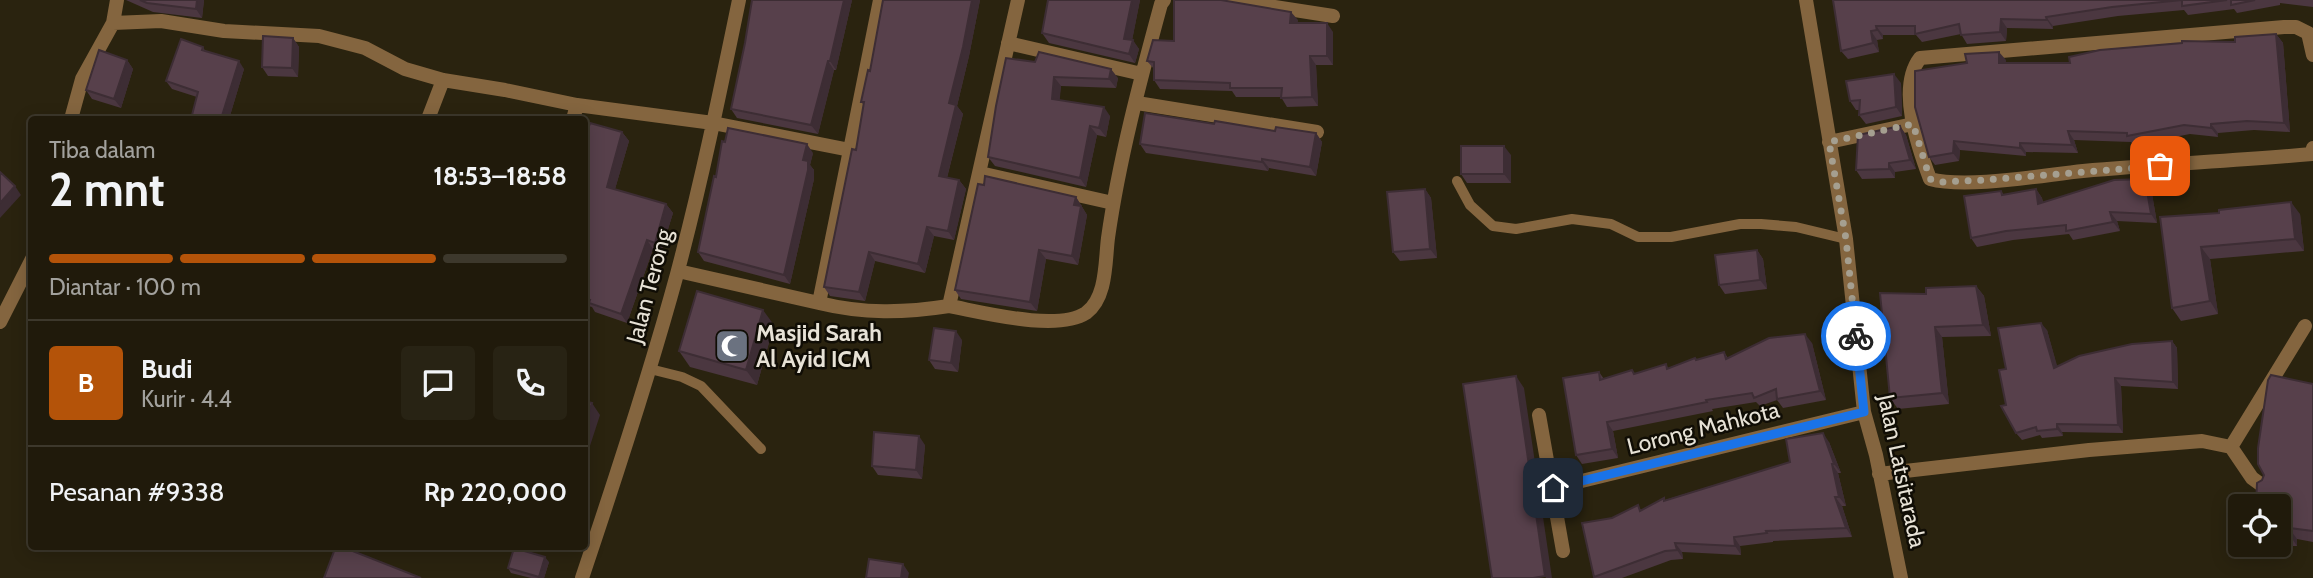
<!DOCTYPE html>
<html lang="id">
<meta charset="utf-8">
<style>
:root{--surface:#201a0b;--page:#282314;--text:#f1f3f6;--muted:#a2a19d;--line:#3d382c;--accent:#b45309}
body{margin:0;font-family:Cabin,sans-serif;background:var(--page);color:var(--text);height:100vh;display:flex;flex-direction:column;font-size:26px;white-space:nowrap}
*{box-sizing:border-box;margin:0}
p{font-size:23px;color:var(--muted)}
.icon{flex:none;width:38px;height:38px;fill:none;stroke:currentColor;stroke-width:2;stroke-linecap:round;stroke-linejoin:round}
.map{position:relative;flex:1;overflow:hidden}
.panel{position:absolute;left:28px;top:116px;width:560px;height:434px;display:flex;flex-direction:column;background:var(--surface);border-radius:7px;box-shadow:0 4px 18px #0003,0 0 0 2px var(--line)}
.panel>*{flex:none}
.tools{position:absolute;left:2228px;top:494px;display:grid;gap:14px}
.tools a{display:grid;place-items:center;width:63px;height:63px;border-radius:7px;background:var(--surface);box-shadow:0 4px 18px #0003,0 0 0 2px var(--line);font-size:35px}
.pin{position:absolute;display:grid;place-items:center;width:60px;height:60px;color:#fff;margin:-30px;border-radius:14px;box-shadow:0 4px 10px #0006}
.courier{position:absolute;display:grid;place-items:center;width:70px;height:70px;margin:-35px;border:5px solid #1a73e8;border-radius:50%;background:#fff;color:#222;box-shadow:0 2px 9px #0007}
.headline em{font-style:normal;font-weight:800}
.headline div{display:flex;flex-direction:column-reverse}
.headline{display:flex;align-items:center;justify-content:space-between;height:119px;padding:0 21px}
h1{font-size:46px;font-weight:800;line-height:52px}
.bar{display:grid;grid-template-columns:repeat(4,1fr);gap:10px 7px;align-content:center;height:84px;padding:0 21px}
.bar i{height:9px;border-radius:5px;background:var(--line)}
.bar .active{background:var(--accent)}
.bar p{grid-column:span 4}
.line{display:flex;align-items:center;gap:18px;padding:0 21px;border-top:2px solid var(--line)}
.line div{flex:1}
.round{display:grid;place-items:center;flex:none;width:74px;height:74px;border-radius:7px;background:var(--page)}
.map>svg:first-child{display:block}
</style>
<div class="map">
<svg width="2313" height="578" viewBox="0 0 2313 578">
<rect width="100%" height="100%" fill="#2a230f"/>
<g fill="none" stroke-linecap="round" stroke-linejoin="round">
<path stroke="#84653f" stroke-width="10" d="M1457,181l13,24 23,21 23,3 56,-10 39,5 27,13h33l69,-13h21l35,3 50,12
M650,369l32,8 19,9 60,63"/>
<path stroke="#84653f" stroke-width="14" d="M1230,0l103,16
M1806,0l40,239 18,173 12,43 25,123
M113,23l48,-2 63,10 95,5 46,12 40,21 38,11 62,10 72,15 136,18 137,27 -31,153 -141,-32
M1008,43l134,31
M2313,55l-5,-22 -12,-6h-12l-364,31c-23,30 -2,89 10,121 37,10 113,-4 153,-8 76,-7 153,-10 229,-17l1,-6
M1137,103l180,29
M71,119l11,-40 31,-56 4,-23
M428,119l15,-39
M573,119l4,-14
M1829,142l84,-18
M850,150l30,-150
M980,173l133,30
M819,303c45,11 85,10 130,3l69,-306
M949,306c33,6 108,26 137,7 21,-15 19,-51 22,-75 11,-78 32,-157 53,-234l3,-4
M0,322l32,-63
M1539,415l24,136
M2231,447l74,-121
M1879,474l210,-24 113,-9 29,6 21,31 11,8
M1553,488l311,-76
M582,578c34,-101 67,-201 95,-304 24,-90 43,-182 62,-274"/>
</g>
<path fill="#4b3740" d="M126,0h78l-2,18 -49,-6z
M852,0l-16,70h-2l-16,64 -81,-16 -6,-9 14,-66z
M883,0h97l-11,56 -12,50 6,8 -16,64 12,2 7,9 -12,51 -20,-4 -9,37 -50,-12 -10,40 -35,-5 -6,-9 32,-137 8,-45 -3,-3 9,-31z
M1048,0h92l-8,40 7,9 -4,14 -86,-20 -7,-10z
M1833,0h480v7l-33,-4v2l-43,8 -3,-4 -46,6 -4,-5 -66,6 -65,10v3l-46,-1 -1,13 -39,3 -6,-10 -39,8 -6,-7h-33v4l-6,1 2,12 -31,7 -7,-8z
M1298,20l-1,3 36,9v33h-17l2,41 -31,1 -6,-10h-45l-4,-6 -72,-2 -6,-9v-11l-7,-8 27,-20z
M2276,34l7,9 7,89 -36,-2 -36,3v4l-28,-3 -57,11 -2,-3 -57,-2 4,13 -52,-1v4l-66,-6 -1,11 -24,4 -6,-8 77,-97 -1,3h65l165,-21z
M293,38l6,9 -1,30 -30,-1 -6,-9z
M203,47l2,4 39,18 -15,50h-35l-2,-4 5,-18 -25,-8 -6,-8z
M1006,58l112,20 -2,10 -55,-2 -2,14 51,16 -4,21 -9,-2 -11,52 -91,-21 -7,-9z
M127,60l6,9 -12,39 -29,-9 -6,-9z
M1901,83l1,33 -36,8 -7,-9 1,-5h-4l-6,-9z
M1214,124l61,7 41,2 6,9 -6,34 -47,-8 -1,3 -122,-18 -6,-9z
M1900,126l6,9 10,34 -21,3v6l-33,1 -6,-9z
M622,132l7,9 -14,48 51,15 7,9 -12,39 -8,-3 -26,74 -32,-11 -3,-5 -8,-2v-162z
M813,153l-3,12 4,5v9l-24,105 -86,-23 -6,-9z
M1511,155v28h-44l-6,-9z
M2145,179l6,9 6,35 -40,-2 3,10 -47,9 -4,-6 -56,6 -36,7 -6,-9 30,-47 3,4 32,-6 6,9 1,4z
M1425,189l6,9 6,60 -37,3 -7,-9z
M1076,197l11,18 -9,50 -32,-6 -9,52 -76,-12 -6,-9z
M2300,214l4,37 -94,8 8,55 -37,7 -9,-13 -12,-91z
M1757,250l6,9 4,30 -42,5 -6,-9z
M1976,286l8,10 7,40 -49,1 7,67 -51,5 -8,-11 36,-104z
M774,325l-17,60 -67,-18 -11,-16z
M2047,330l10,37 115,-26 5,7 1,41 -57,-3 2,47 -61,-1 1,4 -21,2 -2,-3 -18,5 -6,-7 -10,-64z
M962,340l-4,32 -23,-3 -6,-9z
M1812,343l14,57 -43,8 -6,-8 -17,6 -4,-4 -44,7 1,2 -100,20 5,27 -36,6 -6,-9 23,-83 5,7 31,-5 31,-10 2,4 27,-10 2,2 27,-8 4,6z
M2313,384v158l-16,-3v7h-33l-2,-2h16v-38l-16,-26z
M1829,442l12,31h-3l8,33h-4l10,31 -79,4v1l-33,4 1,9 -59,-3 1,7 -12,1 -49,18h-28v-1l18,-59 30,-8 22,-12 1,2 125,-38z
M925,445l-3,34 -44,-4 -6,-9z
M549,562l-5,16h-13l-20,-5 -3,-5z"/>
<path fill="#3d2d34" d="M197,0h7l-2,18 -6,-9z
M844,0h8l-16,70 -6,-9z
M972,0h8l-11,56 -12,50 6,8 -18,71 -6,-9 10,-73z
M1132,0h8l-9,46 2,-6 6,9 -4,14 -6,-9 -5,-15z
M1291,12l7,8 -2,12 -6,-9z
M2046,17l7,9v3l-6,-9z
M2001,19l6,9 -1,13 -6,-9z
M1327,23l6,9v33l-6,-9z
M1876,26l7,9v4l-6,-9z
M1871,31l6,9 2,12 -6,-9z
M2276,34l7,9 7,89 -6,-9z
M293,38l6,9 -1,30 -6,-9z
M1999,52l7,8 -1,12 -6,-9z
M1310,56l6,9 2,41 -6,-9z
M127,60l6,9 -12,39 -7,-9z
M239,61l5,8 -15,50h-8z
M828,61l6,9 -16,64 -7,-9z
M1111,69l7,9 -2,10 -7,-9z
M1894,74l7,9 1,33 -6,-9z
M1054,77l7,9 -2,22 -7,-9z
M1104,107l6,9 -4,21 -7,-9z
M2211,124l7,9v4l-7,-9z
M1090,126l7,9 -11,52 -6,-9z
M1900,126l6,9 10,34 -6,-9z
M2068,131l6,9 4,13 -6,-8z
M622,132l7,9 -16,55 -6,-9z
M1316,133l6,9 -6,34 -6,-9z
M1954,141l6,9 -1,11 -6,-8z
M2020,143l6,9v4l-6,-8z
M807,144l6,9 -3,12 4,5v9l-24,105 -6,-9 19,-115z
M1504,146l7,9v28l-7,-9z
M1262,159l7,9 -1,3 -6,-9z
M1889,163l6,9v6l-6,-9z
M2145,179l6,9 6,35 -6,-9z
M959,180l7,9 -12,51 -6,-9z
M15,186l6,9 -21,23v-15z
M1425,189l6,9 6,60 -7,-9z
M2036,189l6,9 2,15 -6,-9z
M1076,197l11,18 -9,50 -6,-9 2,-51z
M2291,202l9,12 4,37 -9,-12z
M666,204l7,9 -12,39 -6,-9z
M2110,212l7,9 3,10 -7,-9z
M927,227l7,9 -9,37 -7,-9z
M647,240l6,9 -26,74 -6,-9z
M2201,247l9,12 8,55 -8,-13z
M1039,250l7,9 -9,52 -7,-9z
M1757,250l6,9 4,30 -7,-9z
M869,252l6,9 -10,40 -6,-9z
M1976,286l8,10 7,40 -8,-11z
M763,310l11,15 -17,60 -11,-15z
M2041,323l6,7 13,46 -6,-8z
M1935,327l7,10 7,67 -7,-11z
M956,331l6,9 -4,32 -7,-9z
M1805,334l7,9 14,57 -6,-9z
M2172,341l5,7 1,41 -5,-7z
M584,362l6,8 -6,12z
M1516,376l8,12 28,190h-6l-1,-2z
M2115,378l6,8 2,47 -5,-8z
M592,403l8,12 -13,40 -3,-4v-26z
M1607,422l6,9 5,27 -6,-9z
M2057,424l5,8 1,4 -6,-7z
M1823,433l6,9 12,31 -7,-9z
M919,436l6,9 -3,34 -6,-9z
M1832,464l6,9 8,33 -7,-9z
M1835,497l7,9 10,31 -6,-9z
M2289,528l8,11v7l-8,-12z
M1734,537l6,9 1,9 -6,-9z
M1675,543l7,9 1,7 -6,-9z
M545,557l4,5 -5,16h-4l-1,-1z
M903,564l6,9 -1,5h-7z"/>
<path fill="#57404b" stroke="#3d2d34" stroke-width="2" d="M140,0h57l-1,9 -49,-6z
M752,0h92l-14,61h-2l-17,64 -80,-16 14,-66z
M883,0h89l-9,47 -14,56 7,2 -17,71 20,4 -11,51 -21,-4 -9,37 -49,-12 -10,40 -35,-5 28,-138 4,1 8,-48h-3l7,-32 2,1z
M1048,0h84l-8,39 9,1 -4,14 -87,-21z
M1174,0h47l70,12 -1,11h37v33h-17l2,41 -31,1 1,-10h-52v-5l-76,-3v-18l-7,-1 6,-21 21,1z
M1833,0h394l-45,6v-6l-70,7 -66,10 1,3 -46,-1 -1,13 -39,3 -2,-11 -44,10v-8h-39l1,4 -6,1 2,12 -32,8z
M2231,0h24l-24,5z
M2276,34l8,89 -37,-2 -36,3v4l-27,-3 -57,11v-3l-59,-2 4,14 -52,-2v5l-66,-7 -1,12 -24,4 -14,-50v-36l52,-8 -2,-9 34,-2v11h71l-1,-6 31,-7 82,-7v-2l53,1v-5z
M263,36l30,2 -1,30 -30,-1z
M181,39l22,8 -1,3 37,11 -18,58h-17l-12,-4 6,-23 -32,-11z
M99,50l28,10 -13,39 -28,-9z
M1039,52l72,17 -2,10 -55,-2 -2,22 52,8 -5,21 -9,-2 -10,52 -92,-21 8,-51 10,-48 29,4z
M1894,74l2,33 -37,8 1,-15 -10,1 -4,-20z
M1145,113l69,11 1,-3 60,10 1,-4 40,6 -6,34 -48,-8v3l-122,-18z
M590,123l32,9 -15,55 59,17 -11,39 -8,-3 -26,74 -32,-11 1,-3 -6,-2v-155z
M1900,126l10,34 -21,3v6l-33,1 2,-35z
M728,128l79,16 -4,16 5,1v9l-24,105 -86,-23 16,-76 2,1 6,-36 3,1z
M1461,146h43v28h-43z
M0,172l15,14 -15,17z
M985,176l91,21 -2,8 7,1 -9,50 -33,-6 -9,52 -75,-12 23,-106 6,1z
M2145,179l6,35 -41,-2 3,10 -47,9v-6l-60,6 -35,7 -7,-42 37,-5 1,4 34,-6 2,15 76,-24z
M1425,189l5,60 -37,3 -6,-60z
M2291,202l4,37 -94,8 9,54 -38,7 -12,-91 59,-4v-3z
M1757,250l3,30 -41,5 -4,-30z
M1976,286l7,39 -48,2 7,66 -52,5 -10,-105 46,1v-6z
M697,291l66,19 -17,60 -67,-19z
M2041,323l13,45 25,-12 53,-12 40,-3 1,41 -58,-4 3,47 -61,-1v5l-20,2 -1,-4 -20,6 -15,-27 5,-1 -7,-35 7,-1 -8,-41z
M934,328l22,3 -5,32 -22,-3z
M1805,334l15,57 -43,8 -1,-10 -22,9 -2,-5 -46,7 1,2 -100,20 5,27 -36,6 -13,-77 36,-6 1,8 32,-10 2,4 32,-10 1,5 28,-11 1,2 28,-8 2,7 43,-21z
M2271,375l42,9v147l-24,-3v6h-11v-28h-22l1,-23 5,-3 2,-5 -6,-11v-16l10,-68z
M1516,376l29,200 -12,2h-41l-29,-194z
M584,401l8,2 -8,22z
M874,432l45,4 -3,34 -44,-4z
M1823,433l11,31h-2l7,33h-4l11,31 -80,3 1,2 -33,4 1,9 -60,-3 2,7 -12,1 -71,26 -12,-54 30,-5 26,-13 2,6 24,-13v3l126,-39 -4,-23z
M336,546h4l81,32h-97z
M514,548l31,9 -6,20 -31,-9z
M869,559l34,5 -2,14h-35z"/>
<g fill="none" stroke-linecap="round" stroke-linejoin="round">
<path stroke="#a59f90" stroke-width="7" stroke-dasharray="0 12.6" d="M1856,336l-10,-97 -17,-97 84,-18 17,55 11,3 44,-2 175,-14"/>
<path stroke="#1a73e8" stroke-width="9" d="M1553,488l311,-76 -8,-76"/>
</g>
<defs>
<g id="mosque-square" transform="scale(1.75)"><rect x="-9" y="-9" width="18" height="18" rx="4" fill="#6b7280" stroke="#100d05"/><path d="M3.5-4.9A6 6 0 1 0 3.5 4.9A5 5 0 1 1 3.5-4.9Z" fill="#fff"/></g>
</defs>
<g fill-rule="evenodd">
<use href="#mosque-square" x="732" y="346"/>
</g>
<g text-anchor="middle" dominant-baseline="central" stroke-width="5" stroke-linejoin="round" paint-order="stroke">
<g font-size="23" fill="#e7e2d6" stroke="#100d05">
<text transform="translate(649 286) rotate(-75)">Jalan Terong</text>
<text transform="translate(1703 428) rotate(-14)">Lorong Mahkota</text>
<text transform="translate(1902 471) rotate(78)">Jalan Latsitarada</text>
</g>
<g font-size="23" font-weight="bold" fill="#e7e2d6" stroke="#100d05" text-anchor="start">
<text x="756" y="333">Masjid Sarah<tspan x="756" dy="26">Al Ayid ICM</tspan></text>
</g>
</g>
</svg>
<div class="tools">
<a><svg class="icon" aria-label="locate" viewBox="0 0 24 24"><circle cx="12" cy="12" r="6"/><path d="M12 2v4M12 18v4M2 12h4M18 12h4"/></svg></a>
</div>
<div class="pin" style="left:2160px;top:166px;background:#ea580c"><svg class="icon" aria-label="bag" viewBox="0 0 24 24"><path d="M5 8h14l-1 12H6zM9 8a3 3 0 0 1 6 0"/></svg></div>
<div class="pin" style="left:1553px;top:488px;background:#1f2937"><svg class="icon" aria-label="home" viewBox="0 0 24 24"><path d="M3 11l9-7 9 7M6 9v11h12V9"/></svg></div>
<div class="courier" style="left:1856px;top:336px"><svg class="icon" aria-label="bike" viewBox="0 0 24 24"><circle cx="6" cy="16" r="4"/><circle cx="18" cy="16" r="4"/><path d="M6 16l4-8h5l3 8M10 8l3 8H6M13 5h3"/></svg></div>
<section class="panel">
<div class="headline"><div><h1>2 mnt</h1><p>Tiba dalam</p></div><em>18:53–18:58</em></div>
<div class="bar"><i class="active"></i><i class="active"></i><i class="active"></i><i></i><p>Diantar · 100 m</p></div>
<div class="line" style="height:126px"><b class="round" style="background:var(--accent);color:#fff">B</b><div><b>Budi</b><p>Kurir · 4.4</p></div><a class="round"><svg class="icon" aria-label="chat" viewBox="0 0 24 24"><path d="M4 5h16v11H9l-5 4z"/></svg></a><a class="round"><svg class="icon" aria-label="phone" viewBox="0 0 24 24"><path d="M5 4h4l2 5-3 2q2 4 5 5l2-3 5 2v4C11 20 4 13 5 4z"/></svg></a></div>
<div class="line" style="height:91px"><div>Pesanan #9338</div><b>Rp 220,000</b></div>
</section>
</div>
